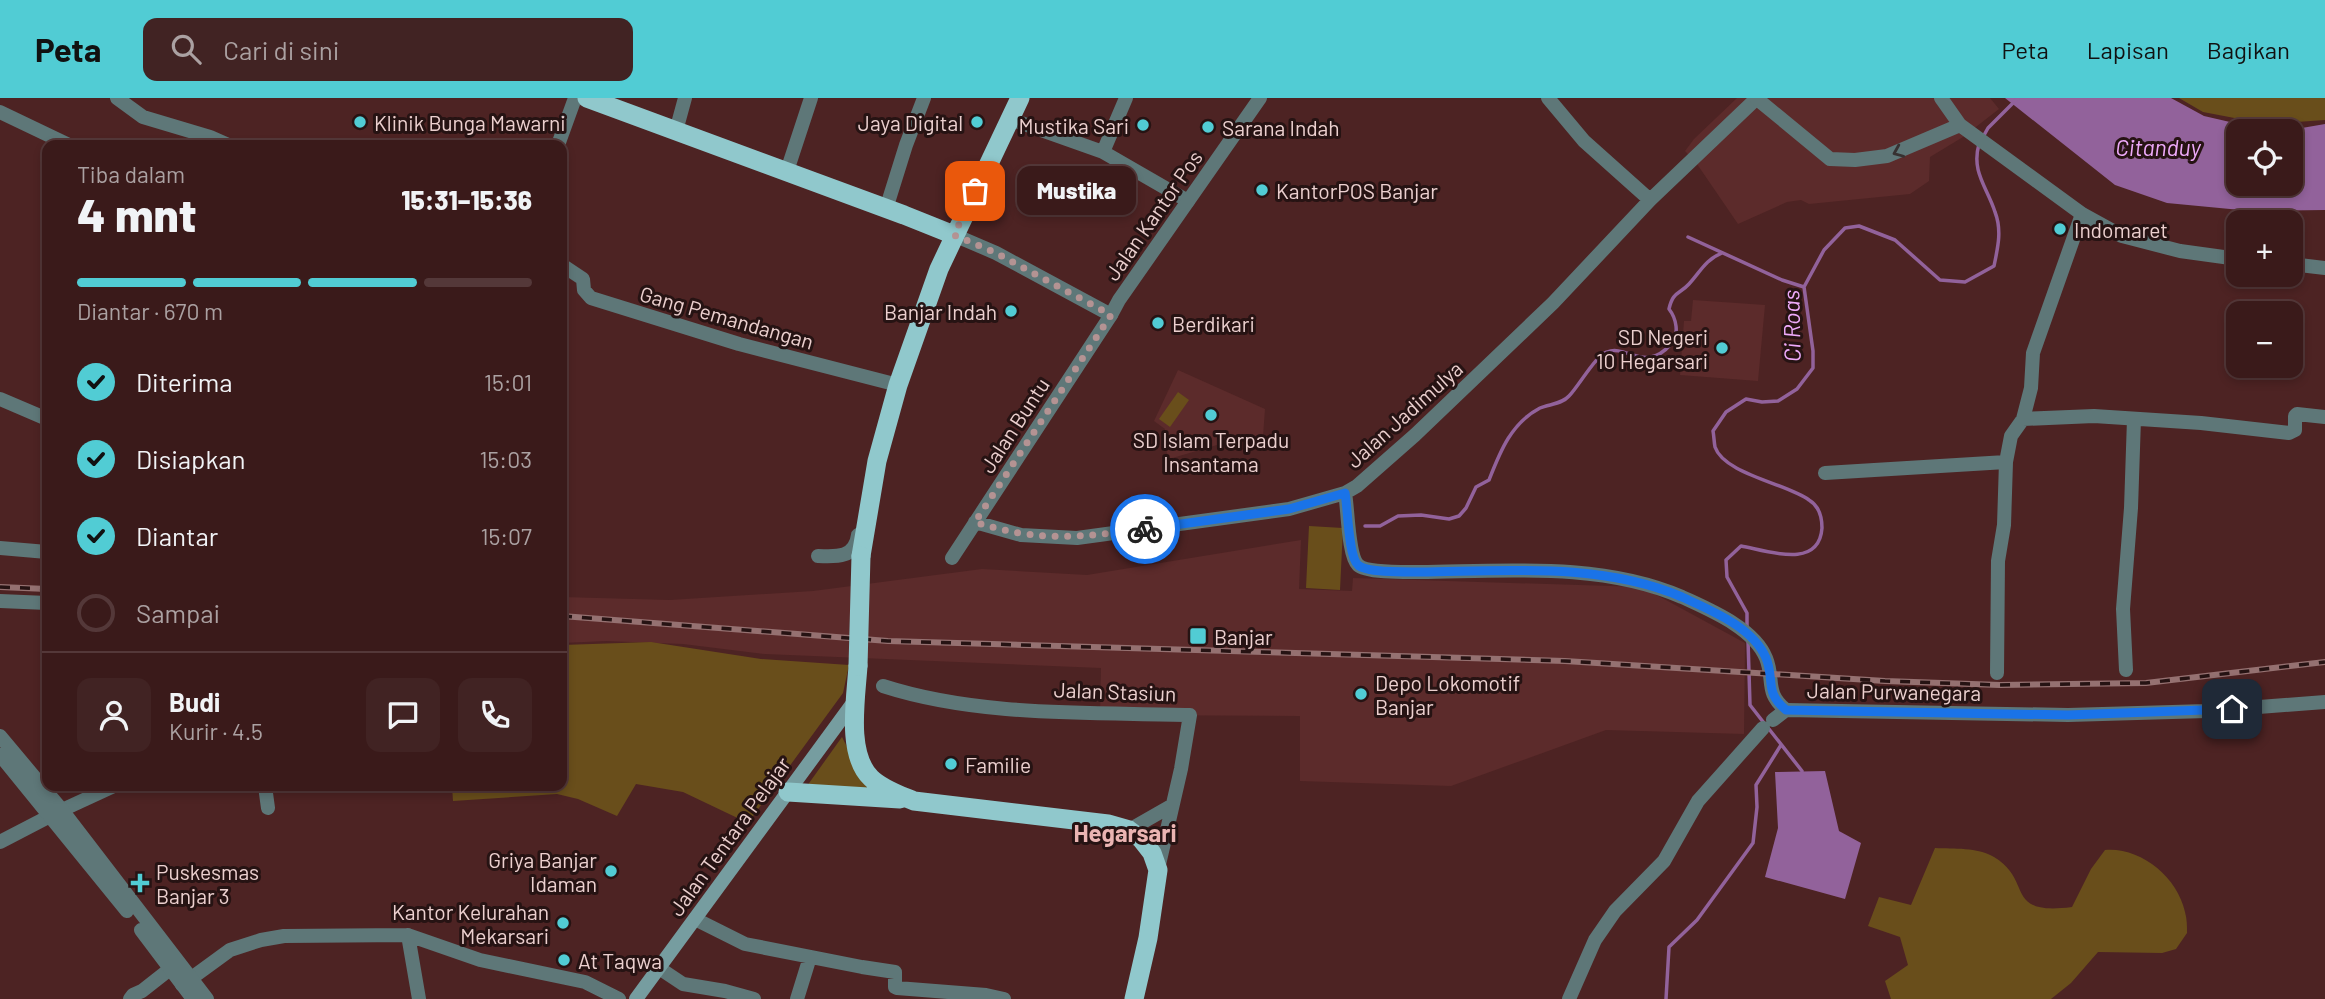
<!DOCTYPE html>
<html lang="id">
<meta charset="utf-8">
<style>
:root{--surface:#3a1a1a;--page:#412323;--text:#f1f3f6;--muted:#aba1a2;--line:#543839;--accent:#51ccd4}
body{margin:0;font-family:Barlow,sans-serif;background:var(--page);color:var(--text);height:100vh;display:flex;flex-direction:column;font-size:26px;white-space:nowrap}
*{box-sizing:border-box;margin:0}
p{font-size:23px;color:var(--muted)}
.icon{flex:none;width:38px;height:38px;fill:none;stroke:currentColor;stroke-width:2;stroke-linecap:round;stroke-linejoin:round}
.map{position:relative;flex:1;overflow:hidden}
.details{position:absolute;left:42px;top:42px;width:525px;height:651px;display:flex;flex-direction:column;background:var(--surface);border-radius:14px;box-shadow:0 4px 10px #0003,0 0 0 2px var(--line)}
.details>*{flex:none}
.buttons{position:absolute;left:2226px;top:21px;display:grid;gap:14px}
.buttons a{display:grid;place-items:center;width:77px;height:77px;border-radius:14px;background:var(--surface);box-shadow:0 4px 10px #0003,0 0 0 2px var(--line);font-size:35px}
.pin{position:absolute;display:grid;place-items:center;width:60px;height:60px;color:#fff;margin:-30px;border-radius:14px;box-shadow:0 4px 10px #0006}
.courier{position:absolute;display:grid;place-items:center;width:70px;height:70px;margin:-35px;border:5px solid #1a73e8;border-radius:50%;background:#fff;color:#222;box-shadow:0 2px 9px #0007}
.bubble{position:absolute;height:49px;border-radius:14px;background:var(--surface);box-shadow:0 4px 10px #0003,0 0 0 2px var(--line);font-size:23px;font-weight:800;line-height:49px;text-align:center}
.overview em{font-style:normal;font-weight:800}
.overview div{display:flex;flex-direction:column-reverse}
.overview{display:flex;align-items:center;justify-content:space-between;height:119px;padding:0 35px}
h1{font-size:46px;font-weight:800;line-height:52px}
.bar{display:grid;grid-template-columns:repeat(4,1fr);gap:10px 7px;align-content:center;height:84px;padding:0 35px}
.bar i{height:9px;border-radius:5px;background:var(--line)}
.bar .selected{background:var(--accent)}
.bar p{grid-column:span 4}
.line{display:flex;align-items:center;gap:18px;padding:0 35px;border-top:2px solid var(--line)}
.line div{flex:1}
.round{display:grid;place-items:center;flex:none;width:74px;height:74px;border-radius:14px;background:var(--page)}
ol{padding:0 35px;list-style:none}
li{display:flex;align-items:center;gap:21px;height:77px}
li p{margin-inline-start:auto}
li .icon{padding:7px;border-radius:50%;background:var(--accent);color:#111;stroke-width:4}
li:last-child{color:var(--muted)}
li i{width:38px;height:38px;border:4px solid var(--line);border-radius:50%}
header{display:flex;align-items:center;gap:42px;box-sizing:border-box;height:98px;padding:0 35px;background:var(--accent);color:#111}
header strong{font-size:33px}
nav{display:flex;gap:38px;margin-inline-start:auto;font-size:24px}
.search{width:490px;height:63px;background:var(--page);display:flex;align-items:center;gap:18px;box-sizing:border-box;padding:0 24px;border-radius:14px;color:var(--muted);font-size:26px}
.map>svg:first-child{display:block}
</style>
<header>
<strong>Peta</strong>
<div class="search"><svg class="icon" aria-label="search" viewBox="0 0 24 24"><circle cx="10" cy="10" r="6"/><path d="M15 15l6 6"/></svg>Cari di sini</div>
<nav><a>Peta</a><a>Lapisan</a><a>Bagikan</a></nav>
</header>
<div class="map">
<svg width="2325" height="901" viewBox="0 0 2325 901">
<rect width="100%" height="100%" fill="#4d2323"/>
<path fill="#5c2b2b" d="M1737,0h253l9,11 -36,28 -33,20 -1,24 -19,13 -101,10 -8,-4 -14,2 -49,22 -41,-60 -12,-13 9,-12z
M1693,202l72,5 -7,76 -78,-6 4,-54h7z
M1178,272l87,39 -3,41 -26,-3 -2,-7 -65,19 -7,-23 3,-7 -11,-8z
M1301,442l-2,49 53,2 1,-13 289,9 103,56 -1,91 -138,-4 -155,56 -151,-5v-65l-200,-1 1,-47 -336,-14 -82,-10 -77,-3 -44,2v-46l108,3 143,-9 169,-22 105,6z"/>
<path fill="#694e1b" d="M2179,0h146v22l-59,4 -63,-12z
M1178,294l11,8 -19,27 -11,-8z
M1309,428l34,2 -3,62 -34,-2z
M651,544l110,17 88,6 -6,28 -95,130 -65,-31 -47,-8 -19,32 -39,-17 -21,-5 -104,7 -1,-15h110v-141z
M842,639l27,53 -62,-4z
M1935,750c19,1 42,-1 59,9 40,24 9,59 78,50l19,-38 14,-19c35,-3 72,26 80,62 2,7 2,14 2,21l-11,16 -14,4 -64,-1 -27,31 -20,16h-160l-6,-18 23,-16 -8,-28 -32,-11 11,-29 32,8z"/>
<path fill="#92629b" d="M2005,0h166l33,18 65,15h-31v53h53v-53h-6l40,-7v86l-74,1 -84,-8 -52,-18z
M1825,673l14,60 22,12 -16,56 -80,-22 13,-49 -3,-56z"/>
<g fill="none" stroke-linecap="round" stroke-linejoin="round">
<path stroke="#92629b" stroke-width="3.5" d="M1983,39l5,-9 30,-30
M1688,139l94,43 22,7
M1365,428h15l18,-10 23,-1 28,4 10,-3 7,-8 10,-21 13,-7c11,-28 22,-57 51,-72 10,-4 22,-4 29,-12 10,-10 26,-40 38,-44 20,-8 38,22 64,-8 9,-10 5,-26 -2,-35 4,-18 10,-14 20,-25 12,-13 16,-24 33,-31
M1747,531v-16l-20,-36 -1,-17 15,-14c27,5 78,24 81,-18 0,-11 -3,-22 -13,-28 -21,-16 -85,-26 -94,-53 -1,-5 -1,-11 -2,-16l13,-19 20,-13 16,3 16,-1 19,-12 16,-21v-17l-9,-64 20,-37 21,-22 14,-2 36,14 45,40 25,2 29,-16c4,-19 8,-36 1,-54 -8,-25 -24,-40 -16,-68
M1748,542l2,65 14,18
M1769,631l33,42
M1666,901l3,-52 28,-27 56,-77 4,-36 -1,-22 25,-40"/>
<path stroke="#5e7778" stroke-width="14" d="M117,0l26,19 67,20 18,8
M1548,0l36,43 66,59
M0,14l69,33
M1010,21l93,33 85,49
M676,33l9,-33
M558,47l17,-47
M1103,54l23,-54
M787,73l24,-73
M886,111l20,-64 18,-47
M562,167l21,14 1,11 7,8 148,46 159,41
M0,301l47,20
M2023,321l71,-3 107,7 88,10 6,-3v-14l2,-2 28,3
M1825,375l181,-11
M1345,395c3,15 3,63 13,72 8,8 50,7 62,7 86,-1 181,-10 262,25 28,13 72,31 84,61 9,22 -2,34 20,52
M975,424l46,13 56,3 212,-29 56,-16 12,-7 58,-51 138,-132 97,-103 107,-102
M0,450l47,4
M818,458c19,1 37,2 40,-21
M952,460l159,-243
M0,503l47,2
M2126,572l-3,-61 8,-101 3,-89
M1997,575l1,-112 6,-36 2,-63 5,-26 12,-17 8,-31 2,-35 49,-139
M883,588c96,31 206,26 307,29l-9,54 -23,100
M265,688l3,22
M62,712l52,-24
M1129,732l42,-24
M0,744l50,-26
M695,821l50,25 117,23 33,5v15l2,1 89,7 18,4
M408,837l11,64
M659,870l24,16 42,7 29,8
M182,887l48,-35 31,-10 23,-4 124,-1 72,25 105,22 34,17
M130,901l3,-4 9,-4 28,-22
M797,901l13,-42"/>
<path stroke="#5e7778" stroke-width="14" d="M1756,0l74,61 25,1 32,-4 73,-31
M1941,0l19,27 122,89 40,22 58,15 58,8
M954,137l42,18 115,62 8,-15 141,-202
M2291,166l34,4
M1773,622l13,-10 282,5 139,-4 118,-9
M0,638l62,74 145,189
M0,657l127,156
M141,832l52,69
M1569,901l26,-59 20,-29 49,-50 34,-60 65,-73"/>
<path stroke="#769da0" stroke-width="14" d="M636,901l220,-300"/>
<path stroke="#90c8cc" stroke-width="19" d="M587,0l317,117 50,20
M861,458l16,-95 21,-76 41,-116 81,-171
M858,568c-2,32 -12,88 13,112 11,11 29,17 43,23l194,23 21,6 12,9 11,14 6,17 -10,68 -14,61
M788,694l112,7"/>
<g stroke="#957171" stroke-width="6">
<path id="rail" d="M0,489l47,2
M562,518l326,25 677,20 320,20 115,4 146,-2 179,-21"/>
</g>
<use href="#rail" stroke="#261313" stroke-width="3.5" stroke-dasharray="10" stroke-linecap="butt"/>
<path stroke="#90c8cc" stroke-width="19" d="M858,568l3,-110"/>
</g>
<defs><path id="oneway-chevron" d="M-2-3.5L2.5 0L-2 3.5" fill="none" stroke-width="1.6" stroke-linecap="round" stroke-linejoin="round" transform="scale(1.75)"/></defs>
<use stroke="#373131" href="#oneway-chevron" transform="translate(1898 54) rotate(157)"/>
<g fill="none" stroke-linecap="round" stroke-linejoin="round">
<path stroke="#b49393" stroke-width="7" stroke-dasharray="0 12.6" d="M975,93l-21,44 42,18 115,62 -136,207c65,21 105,15 170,7"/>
<path stroke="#1a73e8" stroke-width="9" d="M1145,431l144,-20 56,-16c3,15 3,63 13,72 8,8 50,7 62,7 86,-1 181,-10 262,25 28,13 71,30 84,61 9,22 -2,34 20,52l282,5 164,-6"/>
</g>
<g fill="#51ccd4" stroke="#261313" stroke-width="2.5">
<circle cx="360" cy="24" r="7"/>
<circle cx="977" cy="24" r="7"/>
<circle cx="1143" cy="27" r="7"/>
<circle cx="1208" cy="29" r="7"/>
<circle cx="1262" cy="92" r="7"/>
<circle cx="2060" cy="131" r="7"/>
<circle cx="1011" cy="213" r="7"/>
<circle cx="1158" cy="225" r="7"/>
<circle cx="1722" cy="250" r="7"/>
<circle cx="1211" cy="317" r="7"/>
<rect x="1189" y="529" width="18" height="18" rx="3.5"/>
<circle cx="1361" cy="596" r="7"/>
<circle cx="951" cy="666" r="7"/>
<circle cx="611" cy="773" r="7"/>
<path d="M136.5 774.5h7v7h7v7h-7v7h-7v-7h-7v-7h7z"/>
<circle cx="563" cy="825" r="7"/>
<circle cx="564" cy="862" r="7"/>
</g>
<g text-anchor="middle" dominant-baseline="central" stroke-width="6" stroke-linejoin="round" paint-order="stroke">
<g font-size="21" fill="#ecd0cf" stroke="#261313" text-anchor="start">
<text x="374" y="24">Klinik Bunga Mawarni</text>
<text x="963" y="24" text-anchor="end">Jaya Digital</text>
<text x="1129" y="27" text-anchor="end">Mustika Sari</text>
<text x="1222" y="29">Sarana Indah</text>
<text x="1276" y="92">KantorPOS Banjar</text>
<text x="2074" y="131">Indomaret</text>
<text x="997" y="213" text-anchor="end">Banjar Indah</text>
<text x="1172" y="225">Berdikari</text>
<text x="1708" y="238" text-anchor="end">SD Negeri<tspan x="1708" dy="24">10 Hegarsari</tspan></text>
<text x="1211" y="341" text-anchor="middle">SD Islam Terpadu<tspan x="1211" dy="24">Insantama</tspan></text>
<text x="1214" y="538">Banjar</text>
<text x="1375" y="584">Depo Lokomotif<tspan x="1375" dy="24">Banjar</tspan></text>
<text x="965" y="666">Familie</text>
<text x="597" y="761" text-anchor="end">Griya Banjar<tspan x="597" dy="24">Idaman</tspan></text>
<text x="156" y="773">Puskesmas<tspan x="156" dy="24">Banjar 3</tspan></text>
<text x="549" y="813" text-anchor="end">Kantor Kelurahan<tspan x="549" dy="24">Mekarsari</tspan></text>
<text x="578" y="862">At Taqwa</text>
</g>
<g font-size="21" fill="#ecd0cf" stroke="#261313">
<text transform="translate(1153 117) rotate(-55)">Jalan Kantor Pos</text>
<text transform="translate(727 219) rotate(16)">Gang Pemandangan</text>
<text transform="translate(1404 316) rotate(-42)">Jalan Jadimulya</text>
<text transform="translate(1014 327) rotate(-57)">Jalan Buntu</text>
<text transform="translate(1115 593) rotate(2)">Jalan Stasiun</text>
<text transform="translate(1894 593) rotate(1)">Jalan Purwanegara</text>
<text transform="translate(729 738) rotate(-54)">Jalan Tentara Pelajar</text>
</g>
<g font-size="23" font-style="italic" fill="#eeaafa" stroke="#261313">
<text x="2158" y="49">Citanduy</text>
<text transform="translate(1791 228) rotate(-91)">Ci Roas</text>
</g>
<g font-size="24" font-weight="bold" fill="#eab4b2" stroke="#261313">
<text x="1125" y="734">Hegarsari</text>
</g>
</g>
</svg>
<div class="buttons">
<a><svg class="icon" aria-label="locate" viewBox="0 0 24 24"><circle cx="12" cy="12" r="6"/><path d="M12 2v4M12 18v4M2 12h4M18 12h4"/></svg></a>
<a>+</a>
<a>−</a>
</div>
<div class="pin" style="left:975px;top:93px;background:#ea580c"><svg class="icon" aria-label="bag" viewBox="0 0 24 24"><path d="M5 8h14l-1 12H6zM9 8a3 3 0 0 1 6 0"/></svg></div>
<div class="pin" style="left:2232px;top:611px;background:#1f2937"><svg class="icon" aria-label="home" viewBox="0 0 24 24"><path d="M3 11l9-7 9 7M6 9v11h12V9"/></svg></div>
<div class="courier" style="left:1145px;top:431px"><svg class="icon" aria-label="bike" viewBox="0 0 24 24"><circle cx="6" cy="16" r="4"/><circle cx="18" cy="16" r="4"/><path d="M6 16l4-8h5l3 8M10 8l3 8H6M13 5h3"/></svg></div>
<div class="bubble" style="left:1017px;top:68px;width:119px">Mustika</div>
<section class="details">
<div class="overview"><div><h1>4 mnt</h1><p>Tiba dalam</p></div><em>15:31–15:36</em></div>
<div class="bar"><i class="selected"></i><i class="selected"></i><i class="selected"></i><i></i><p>Diantar · 670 m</p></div>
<ol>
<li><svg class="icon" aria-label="check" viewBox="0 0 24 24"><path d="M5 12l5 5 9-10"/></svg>Diterima<p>15:01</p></li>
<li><svg class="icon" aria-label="check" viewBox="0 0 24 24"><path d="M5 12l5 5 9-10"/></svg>Disiapkan<p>15:03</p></li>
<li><svg class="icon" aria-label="check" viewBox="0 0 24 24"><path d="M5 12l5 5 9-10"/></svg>Diantar<p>15:07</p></li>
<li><i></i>Sampai</li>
</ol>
<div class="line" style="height:126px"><a class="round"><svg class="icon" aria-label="person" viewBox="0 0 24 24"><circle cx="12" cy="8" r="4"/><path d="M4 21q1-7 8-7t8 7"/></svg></a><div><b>Budi</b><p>Kurir · 4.5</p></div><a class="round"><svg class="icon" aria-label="chat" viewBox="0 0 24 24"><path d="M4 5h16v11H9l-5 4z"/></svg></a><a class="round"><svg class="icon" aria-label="phone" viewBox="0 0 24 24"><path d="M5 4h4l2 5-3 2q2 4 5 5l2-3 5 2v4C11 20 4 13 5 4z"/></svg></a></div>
</section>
</div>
